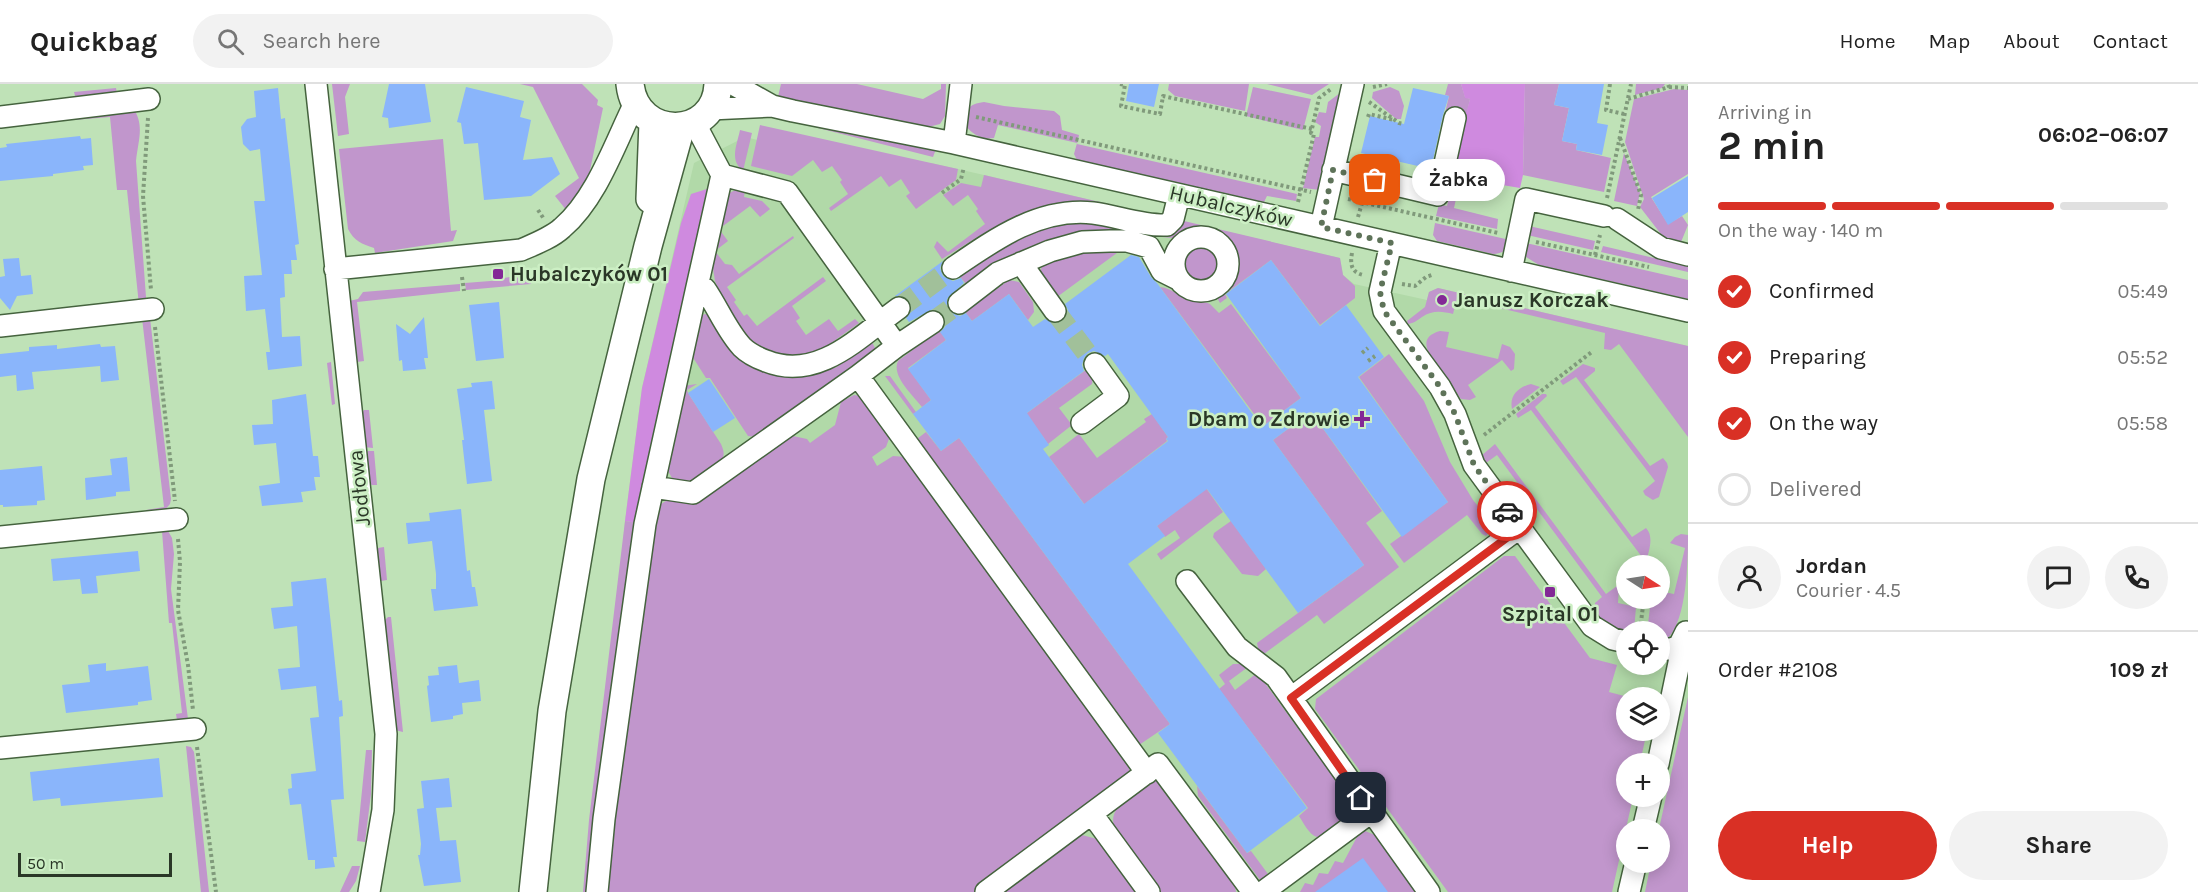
<!DOCTYPE html>
<meta charset="utf-8">
<style>
:root{--surface:#fff;--page:#f2f2f2;--text:#222;--muted:#767676;--line:#e0e0e0;--accent:#d93025}
body{margin:0;font-family:Karla,sans-serif;background:var(--page);color:var(--text);height:100vh;display:flex;flex-direction:column;font-size:22px;white-space:nowrap}
*{box-sizing:border-box;margin:0}
p{font-size:20px;color:var(--muted)}
.icon{flex:none;width:33px;height:33px;fill:none;stroke:currentColor;stroke-width:2;stroke-linecap:round;stroke-linejoin:round}
.map{position:relative;flex:1;overflow:hidden}
.sheet{display:flex;flex-direction:column;background:var(--surface);width:510px}
.sheet>*{flex:none}
.needle{width:39px;rotate:102deg}
.tools{position:absolute;left:1616px;top:471px;display:grid;gap:12px}
.tools a{display:grid;place-items:center;width:54px;height:54px;border-radius:50%;background:var(--surface);box-shadow:0 3px 15px #0003;font-size:30px}
.scale{position:absolute;left:18px;bottom:15px;width:154px;box-sizing:border-box;padding-left:6px;border:3px solid #2a3727;border-top:0;font-size:16px;line-height:21px;white-space:nowrap;color:#2a3727;-webkit-text-stroke:4px #ccefc4;paint-order:stroke}
.pin{position:absolute;display:grid;place-items:center;width:51px;height:51px;color:#fff;margin:-26px;border-radius:12px;box-shadow:0 3px 9px #0006}
.courier{position:absolute;display:grid;place-items:center;width:60px;height:60px;margin:-30px;border:4px solid #d93025;border-radius:50%;background:#fff;color:#222;box-shadow:0 2px 8px #0007}
.bubble{position:absolute;height:42px;border-radius:21px;background:var(--surface);box-shadow:0 3px 15px #0003;font-size:20px;font-weight:700;line-height:42px;text-align:center}
.overview em{font-style:normal;font-weight:700}
.overview div{display:flex;flex-direction:column-reverse}
.overview{display:flex;align-items:center;justify-content:space-between;height:102px;padding:0 30px}
h1{font-size:39px;font-weight:700;line-height:45px}
.bar{display:grid;grid-template-columns:repeat(4,1fr);gap:9px 6px;align-content:center;height:72px;padding:0 30px}
.bar i{height:8px;border-radius:4px;background:var(--line)}
.bar .on{background:var(--accent)}
.bar p{grid-column:span 4}
.line{display:flex;align-items:center;gap:15px;padding:0 30px;border-top:2px solid var(--line)}
.line div{flex:1}
.round{display:grid;place-items:center;flex:none;width:63px;height:63px;border-radius:32px;background:var(--page)}
ol{padding:0 30px;list-style:none}
li{display:flex;align-items:center;gap:18px;height:66px}
li p{margin-inline-start:auto}
li .icon{padding:6px;border-radius:50%;background:var(--accent);color:#fff;stroke-width:4}
li:last-child{color:var(--muted)}
li i{width:33px;height:33px;border:3px solid var(--line);border-radius:50%}
.button{display:flex;gap:12px;margin-top:auto;padding:12px 30px}
.button a{flex:1;height:69px;border-radius:36px;background:var(--accent);color:#fff;font-size:24px;font-weight:700;line-height:69px;text-align:center}
.button a+a{background:var(--page);color:var(--text)}
header{display:flex;align-items:center;gap:36px;box-sizing:border-box;height:84px;padding:0 30px;background:var(--surface);border-bottom:2px solid var(--line)}
header strong{font-size:28px}
nav{display:flex;gap:33px;margin-inline-start:auto;font-size:21px}
.search{width:420px;height:54px;background:var(--page);display:flex;align-items:center;gap:15px;box-sizing:border-box;padding:0 21px;border-radius:33px;color:var(--muted);font-size:22px}
main{display:flex;flex:1;min-height:0}
.map>svg:first-child{display:block}
</style>
<header>
<strong>Quickbag</strong>
<div class="search"><svg class="icon" aria-label="search" viewBox="0 0 24 24"><circle cx="10" cy="10" r="6"/><path d="M15 15l6 6"/></svg>Search here</div>
<nav><a>Home</a><a>Map</a><a>About</a><a>Contact</a></nav>
</header>
<main>
<div class="map">
<svg width="1688" height="808" viewBox="0 0 1688 808">
<rect width="100%" height="100%" fill="#bfe2b7"/>
<path fill="#b1d9a8" fill-rule="evenodd" d="M745,53l182,43 4,-17 53,12 356,83 3,17 11,9 73,16 2,-8 9,-4 250,58v426l-27,120h-1072l36,-371 17,-133 52,-225zM1626,482h33v32h-33zM1626,548h33v32h-33zM1626,614h33v32h-33zM1626,680h33v32h-33zM1626,746h33v32h-33z"/>
<path fill="#c196cc" d="M332,0h18l-5,13 4,37 -11,2z
M520,0h62l16,16 -1,5 6,3 -14,67 -22,36 -12,-15 24,-18 -46,-91z
M781,0h76l66,15 18,-10v-5h5l-1,32 -5,8 -12,3 -151,-26z
M1169,0h80l-4,27 -70,-15 -7,-6z
M1267,0h62l-17,11z
M1448,0h13l4,13 5,2 -4,18 -21,-4 4,-17 -4,-1z
M1525,0h34l-5,21 15,3 -7,33 15,3 -1,6 35,8 -7,34 -81,-17z
M1636,0h29l-3,4 -27,7z
M1253,3l58,12 -8,31 -57,-14z
M1390,3l9,4 5,15 -3,13h-5l-24,-21 1,-6z
M116,4l1,6 -41,5 -2,-7z
M1674,5l14,1v84l-37,23 17,27 14,-8 6,9 -7,17 -17,-4 -24,-31 4,-8 -19,-57 9,-43z
M1344,6l-24,100 -17,-2 12,-51h4l2,-11 -6,-4 4,-10 7,1 2,-11z
M984,18l20,4 50,5 6,5 2,14 17,5 -2,9 220,50 -1,7 -29,-5 -3,6 -187,-42 -3,-6 3,-11 -79,-18 -4,13c-12,2 -22,-4 -29,-13 1,-16 3,-21 19,-23z
M133,24c12,17 5,33 3,53l10,136 -1,6 -6,2 -12,-115h-10l-7,-73 -36,3v-3z
M760,41l198,44 -2,11 -40,29 -10,-13 4,-3 -9,-14 -12,8 -8,-11 -50,35 -2,-3 19,-14 -8,-12 2,-2 -10,-14 -10,6 -9,-12 -21,16 -41,-10z
M814,43l122,22 -3,8z
M740,46l12,3 -9,38c-14,-11 -6,-26 -3,-41z
M443,55l8,92 6,-1 -4,11 -78,12 -1,-5c-12,-4 -20,-7 -26,-19l-9,-80z
M1624,69l16,40 -3,13 -23,-5z
M984,91l176,41 -145,5 -2,-3 -34,18 -37,23 -8,-12 3,-6 11,11 37,-28 -9,-13 2,-2 -10,-14 -15,11 -10,-11 18,-12 20,4z
M738,105l7,1 -1,7 18,4 8,8 -10,8 -10,-11 -31,23 9,12 -13,10 10,13 7,1 7,9 54,-38 1,2 -67,49 9,13 -2,2 10,14 3,-2 10,12 66,-49 3,4 -34,25 8,12 -4,3 10,14 23,-16 9,12 17,-12 4,4 -36,26 1,3 -43,7 -34,-18 -27,-47 -5,-13 -3,-19 13,-63 4,-6z
M1449,113l7,2 -2,9 44,11 -1,10 -61,-13 3,-12 8,2z
M1061,137l120,4 3,-4 156,37 3,17 12,11v12l-35,27 -49,-65 -46,34 2,4 -7,5 -4,-7 16,-17 3,-14 -1,-13 -13,-17 -19,-7 -29,10 -33,-3 -173,50 -7,-8c32,-25 64,-41 101,-56z
M1435,139l75,17c-2,9 -7,14 -17,14l-56,-13 -4,-6z
M1529,142l66,15 -2,9 -66,-15z
M1526,159l162,37v19l-149,-34 -13,-8z
M1603,162l85,20v6l-87,-20z
M1184 180a17 17 0 1 1 34 0a17 17 0 1 1-34 0Z
M1121,166l-64,47 -17,-24 3,-10 25,-10z
M534,189l-3,11 -65,6 -1,-7 38,-3 1,-2z
M1009,196l10,2 14,20 1,10 -6,8 -19,-26 -37,27 -7,-9z
M460,200v7l-103,11 7,59 -7,1 -2,-2 -6,-59 9,-2 5,-7z
M1160,203c13,1 19,11 31,14 7,2 13,0 19,3l9,9 12,-9 70,94 -38,28z
M1438,204l250,58v91l-69,-93 -8,6 -7,-1 1,-16 -148,-35 -4,16c-11,-3 -21,-4 -31,3 -6,4 -8,6 -14,7l-1,-3 18,-14 4,-15z
M705,230l3,1 26,34 99,16 2,3 37,-26 3,6 -3,7 -116,82 -8,-1 -38,-58h-4l-14,-22 8,-40z
M142,234h8l21,181 -1,5 -6,7 -18,3v-4l18,-3z
M939,246l7,10 -38,28 23,32 -9,7c-9,-12 -31,-31 -24,-46z
M1440,247l9,1 -3,15 52,12 4,-15 8,3 5,7 -1,15 -3,2 -9,-11 -34,25 8,12 -6,3 -9,-1c-6,-8 -11,-16 -16,-24 -9,-13 -34,-36 -5,-44z
M1389,270l35,47 26,61 23,38 21,26 -8,10 -4,-2 -15,-19 -63,48 -14,-19 58,-42 -89,-125z
M331,278l4,42 -3,1 -5,-42z
M1583,280l12,4v3l-11,9 66,86 13,-8 4,5 1,4 -9,30 -6,3 -8,-5 -2,-4 12,-10 -79,-104 -13,8 -3,-4z
M1090,283l3,9 -1,8 -33,24 13,17 -24,19 -7,-10 -3,2 -15,-20z
M890,292l26,36 -3,2 -28,-38z
M697,300l-10,6 1,3 33,51c3,7 4,11 0,18 -16,10 -30,26 -49,16l-5,-9 16,-83z
M1531,300l9,3 -28,22c-3,-14 7,-22 19,-25z
M1542,310h4l1,2 -12,11 97,130 14,-9c9,9 2,26 -1,37h-13l10,-8 -111,-147 -13,8 -2,-4z
M854,311l6,1 30,40 -4,11 -14,10 5,9 16,-10 13,1 224,304 -1,13 -84,68 -70,50h-370l50,-384 14,-9 26,5 98,-68 14,3 3,4 25,-18 6,-23z
M364,326h5l4,38 -9,-1 -3,-33z
M1311,328l71,99 -16,12 33,44 -75,57 -7,-9 -53,39 -5,-2 -2,-9 107,-78 -91,-125z
M1152,330l16,23 -2,2 1,2 -80,61 1,7 -39,-52 30,-23 18,24 49,-36 -2,-3z
M926,348l15,19 18,-13 211,286 -31,21 -226,-303z
M1495,360l111,150 11,-8 2,1 -1,16 18,4 -2,24c-16,1 -41,-8 -39,-28l7,-6 -105,-142 -11,8 -5,-7z
M368,367h6l3,34h-5l-4,-3 -2,-29z
M1206,404l17,24 -62,48 -4,-6 23,-16 -5,-8 -10,7 -8,-11z
M625,437l14,2 -49,369h-7l6,-72z
M1231,437l35,48 -8,7 -16,-2 -29,-37 1,-4z
M167,445l5,9 2,16 -3,35 17,130 -11,1 -1,-6 6,-1 -10,-90h-3l-7,-92z
M1681,450l7,1c0,26 -1,84 -20,103l-9,1v-7h-12l4,-33 8,-1v-7l15,3 11,-46 -15,-5 5,-6z
M384,463l3,33 -6,1 -2,-2 -3,-27 2,-4z
M1504,472h11l75,102 27,7 -8,27 19,5 -2,1v32l21,1 -7,32 -14,1v32l7,1 -21,95h-164l-133,-183 1,-10 4,-3z
M388,533h3l12,115 -8,-2 -11,-109z
M1233,580h7l8,3 -19,14 6,9 22,-17 2,2 89,122c2,6 3,13 -1,19 -3,5 -24,22 -30,21 -8,-2 -14,-15 -18,-21l9,-8 -89,-119 6,-5 -6,-9z
M1688,613v195h-43l6,-29 8,-1v-33z
M186,662l5,1 3,5 15,140h-8z
M366,666h6l-1,44 -6,48 -8,-1z
M1155,695l80,107 1,6h-75l-47,-66c-7,-21 27,-37 41,-47z
M1197,702l50,67 4,-2 17,23 -8,6 -62,-84z
M1365,747l10,4 41,57h-116l5,-9 8,2 6,-12 9,1 7,-13 8,2 14,-26z
M1082,751l15,4 39,53h-138l80,-56z
M352,782h8l-4,15 -7,11h-9z"/>
<path fill="#cf8adf" d="M1461,0h64l-2,91 -3,13 -71,-12 21,-77 -5,-1z
M707,105l-55,251 -13,83 -14,-2 17,-133 39,-165 10,-29z"/>
<path fill="#8ab5fb" fill-rule="evenodd" d="M389,0h36l6,38 -42,6 -1,-10 -6,-1z
M1129,0h30l-5,23 -28,-6z
M1559,0h45l-7,39 11,2 -6,30 -26,-5 1,-6 -15,-3 7,-33 -15,-3z
M466,3l58,14 -4,16 11,3 -8,40 29,-3 8,17 -29,22 -47,4 -6,-57 -14,1 -3,-21 -4,-1z
M278,4l3,31 4,-1 1,11 13,115 -4,1 2,15h-6l1,14h-8l1,23 -5,1 2,39 18,-1 2,30 -34,4 -2,-18h4l-5,-43 -19,2 -2,-35 18,-1 -8,-74h11l-5,-52 -10,2 -7,-7 -2,-17 6,-8 9,-2 -2,-26z
M1413,4l36,8 -6,19 -12,54 -70,-16 9,-37 34,8z
M80,52l1,3 10,-1 2,27 -10,1 1,4 -31,4v2l-53,5v-33l7,-1 -1,-3z
M1688,92v36l-20,13 -16,-27z
M1131,171l8,2 12,20 6,6 105,144 39,-29 -75,-104 45,-34 49,66 26,-21 38,52 -26,20 90,125 -46,35 -91,-125 -38,28 91,125 -66,48 -91,-124 -50,37 8,10 -37,28 179,244 -60,45 -89,-120 12,-9 -211,-286 -18,13 -28,-37 18,-14 -23,-31 38,-29 -6,-8 5,-5 1,-6 -7,-10 -6,-2 -24,13 -3,-4 5,-6 -2,-11 -6,-5h-8l48,-35 -3,7 3,8 10,5 8,-3 3,5 -17,16v6l7,9 6,2 6,-3 6,8 37,-27 24,33 12,-8 11,5 7,-3 5,-11 -3,-6zM1094,267l11,5 3,-2 60,83 -2,2 2,2 -84,63 -41,-55 6,-4 -22,-32 57,-42 -2,-6 2,-7 4,-5z
M19,174l2,18 10,-1 2,19 -16,2 -7,14 -10,-12v-21l5,-1 -2,-17z
M499,218l5,56 -28,3 -7,-56z
M424,233l4,41h-4l2,11 -23,2 -1,-11 -3,1 -3,-37 14,10z
M100,260l1,3 14,-1 4,34 -18,2 -1,-16 -68,6 2,17 -17,2 -1,-16 -16,2v-23l29,-3v-4l28,-2v4z
M709,295l26,39 -22,14 -25,-39z
M492,297l3,28 -11,1 8,71 -25,3 -5,-44h2l-7,-51 15,-2 -1,-4z
M306,310l7,62h5l2,21h-6l2,13 -15,2 2,10 -41,4 -3,-20 21,-3 -4,-40 -22,2 -2,-20 21,-1 -1,-24z
M127,373l3,34 -14,1v4l-30,4 -1,-22 27,-3 -2,-16z
M42,382l3,34 -8,1v4l-34,2v-2h-3v-35z
M461,425l6,62 3,-1 2,17h3l3,19 -44,5 -3,-22h5v-15l-4,-33 -24,3 -2,-21 24,-2 -1,-8z
M138,467l2,20 -44,5 2,17 -16,1 -2,-15 -27,2 -2,-22z
M326,494l13,123 3,-1 1,16 -4,1 5,82 -13,1 6,57h-4l2,10 -20,2v-9h-7l-7,-56 -11,1 -2,-16 4,-1 -1,-14 25,-3 -6,-53 9,-1 -3,-31 -35,4 -3,-21 22,-2 -3,-41 -23,3 -3,-21 22,-2 -2,-24z
M106,579v8l42,-5 4,34 -14,2v3l-72,8 -4,-28 28,-3 -2,-17z
M457,581l2,18 20,-3 2,21 -19,2 1,11 -10,2v3l-22,3 -4,-36 2,-1 -1,-9 11,-1 -1,-8z
M159,674l4,39 -102,9 -1,-8 -27,3 -3,-29z
M449,694l3,29 -16,1 4,33 16,-1 5,42 -37,4 -6,-31h2l1,-11 -4,-35 7,-1 -3,-27z
M1363,774l25,34h-73z"/>
<g fill="none" stroke-linecap="round" stroke-linejoin="round">
<path stroke="#a1c09a" stroke-width="21" stroke-dasharray="21 10" stroke-linecap="butt" d="M899,224l54,-40
M1055,227l40,53
M933,238l26,-19"/>
<g stroke="#45633e" stroke-width="24">
<path id="minor" d="M316,0l70,650 -3,76 -14,82
M733,0l39,22 21,5 161,32 734,168
M710,25l62,-3
M0,33l149,-18
M694,38l28,53 -25,112 8,2c13,19 22,42 37,58 7,7 16,11 24,14 52,21 94,-25 133,-53
M954,59l7,-59
M1333,86l105,25 17,-77
M1617,135l44,29 27,7
M1321,143l32,-143
M1174 180a27 27 0 1 1 54 0a27 27 0 1 1-54 0Z
M1391,159l-11,49 4,19 56,76 15,27 19,51 118,161 21,13 13,3
M1021,179l34,48
M953,184c42,-29 87,-61 140,-55 24,3 49,13 74,12l6,-6 6,-24
M335,185l186,-19c14,-6 30,-12 41,-22 35,-30 53,-85 73,-125
M1511,187l15,-72 78,17
M959,219l39,-30 52,-22 32,-9 28,-1h17l22,6 13,24 16,8
M0,242l153,-17
M897,262l36,-24
M858,292l289,397
M1082,339l36,-27 -23,-32
M653,403l40,6 165,-117 39,-30 -110,-154 -65,-17
M0,453l177,-18
M1187,497l50,66 39,30 15,21
M1659,565h12l8,-3 7,-14
M0,664l195,-19
M1658,680l27,-130
M1092,730l57,78
M1643,746l8,-34
M597,808l7,-73 41,-295 52,-237
M986,808l172,-128 95,128
M1263,808l108,-80
M1429,808l-138,-194 228,-170
M1629,808l7,-30"/>
</g>
<g stroke="#45633e" stroke-width="30">
<path id="major" d="M630,0c6,57 86,56 88,0
M650,115l3,-77
M533,808l19,-181 39,-232 57,-233 33,-119"/>
</g>
<path stroke="#809a7b" stroke-width="4" stroke-dasharray="3 3" stroke-linecap="butt" d="M1120,0l5,1 -4,21 39,8 3,-18 149,33
M1610,0l-4,26 18,4
M1373,3l14,-3
M1669,3l19,1
M1628,15l41,-12 -1,-3
M1369,18l30,21 5,1
M976,33l335,75
M1368,33l1,-3 25,6
M148,34l-5,78 8,94
M1620,54l21,57 -3,15
M942,109l19,-14 3,-12
M1607,114l24,-114
M1348,115l150,34
M1298,118l16,-68 -3,-1 8,-35 12,-9
M538,126l6,9
M1358,133l4,-14
M1536,158l113,25
M1352,169c-2,11 -1,19 11,22
M1595,171l5,-20
M462,193l2,14
M1402,200l13,2 11,-9 6,-2
M155,243l20,174
M1362,269l6,-5
M1368,277l7,-5
M1484,351l109,-84
M178,455l2,23 -2,48 10,55 5,45
M1640,546l4,-32
M197,663l19,145"/>
<use href="#minor" stroke="#fff" stroke-width="21"/>
<use href="#major" stroke="#fff" stroke-width="27"/>
</g>
<g fill="none" stroke-linecap="round" stroke-linejoin="round">
<path stroke="#5e7359" stroke-width="6" stroke-dasharray="0 10.8" d="M1375,96l-42,-10 -12,57 71,16 -12,49 4,19 56,76 15,27 19,51 33,46"/>
<path stroke="#d93025" stroke-width="8" d="M1361,714l-70,-100 229,-170 -13,-17"/>
</g>
<g fill="#832996" stroke="#ccefc4" stroke-width="2">
<rect x="492" y="184" width="12" height="12" rx="3"/>
<circle cx="1442" cy="216" r="6"/>
<path d="M1359 326h6v6h6v6h-6v6h-6v-6h-6v-6h6z"/>
<rect x="1544" y="502" width="12" height="12" rx="3"/>
</g>
<g text-anchor="middle" dominant-baseline="central" stroke-width="5" stroke-linejoin="round" paint-order="stroke">
<g font-size="21" fill="#2a3727" stroke="#ccefc4">
<text transform="translate(1231 122) rotate(13)">Hubalczyków</text>
<text transform="translate(359 404) rotate(-96)">Jodłowa</text>
</g>
<g font-size="21" font-weight="bold" fill="#2a3727" stroke="#ccefc4" text-anchor="start">
<text x="510" y="190">Hubalczyków 01</text>
<text x="1454" y="216">Janusz Korczak</text>
<text x="1350" y="335" text-anchor="end">Dbam o Zdrowie</text>
<text x="1550" y="530" text-anchor="middle">Szpital 01</text>
</g>
</g>
</svg>
<div class="tools">
<a><svg class="needle" viewBox="-14 -14 28 28"><path d="M0-13l5 13h-10z" fill="#e53935"/><path d="M0 13l5-13h-10z" fill="#767676"/></svg></a>
<a><svg class="icon" aria-label="locate" viewBox="0 0 24 24"><circle cx="12" cy="12" r="6"/><path d="M12 2v4M12 18v4M2 12h4M18 12h4"/></svg></a>
<a><svg class="icon" aria-label="layers" viewBox="0 0 24 24"><path d="M12 4l9 5-9 5-9-5zM3 14l9 5 9-5"/></svg></a>
<a>+</a>
<a>−</a>
</div>
<div class="scale">50 m</div>
<div class="pin" style="left:1375px;top:96px;background:#ea580c"><svg class="icon" aria-label="bag" viewBox="0 0 24 24"><path d="M5 8h14l-1 12H6zM9 8a3 3 0 0 1 6 0"/></svg></div>
<div class="pin" style="left:1361px;top:714px;background:#1f2937"><svg class="icon" aria-label="home" viewBox="0 0 24 24"><path d="M3 11l9-7 9 7M6 9v11h12V9"/></svg></div>
<div class="courier" style="left:1507px;top:427px"><svg class="icon" aria-label="car" viewBox="0 0 24 24"><path d="M5 17H2v-5l4-1 3-4h7l3 4 3 1v5h-3M9 17h6M6 11h13"/><circle cx="7" cy="17" r="2"/><circle cx="17" cy="17" r="2"/></svg></div>
<div class="bubble" style="left:1412px;top:75px;width:93px">Żabka</div>
</div>
<section class="sheet">
<div class="overview"><div><h1>2 min</h1><p>Arriving in</p></div><em>06:02–06:07</em></div>
<div class="bar"><i class="on"></i><i class="on"></i><i class="on"></i><i></i><p>On the way · 140 m</p></div>
<ol>
<li><svg class="icon" aria-label="check" viewBox="0 0 24 24"><path d="M5 12l5 5 9-10"/></svg>Confirmed<p>05:49</p></li>
<li><svg class="icon" aria-label="check" viewBox="0 0 24 24"><path d="M5 12l5 5 9-10"/></svg>Preparing<p>05:52</p></li>
<li><svg class="icon" aria-label="check" viewBox="0 0 24 24"><path d="M5 12l5 5 9-10"/></svg>On the way<p>05:58</p></li>
<li><i></i>Delivered</li>
</ol>
<div class="line" style="height:108px"><a class="round"><svg class="icon" aria-label="person" viewBox="0 0 24 24"><circle cx="12" cy="8" r="4"/><path d="M4 21q1-7 8-7t8 7"/></svg></a><div><b>Jordan</b><p>Courier · 4.5</p></div><a class="round"><svg class="icon" aria-label="chat" viewBox="0 0 24 24"><path d="M4 5h16v11H9l-5 4z"/></svg></a><a class="round"><svg class="icon" aria-label="phone" viewBox="0 0 24 24"><path d="M5 4h4l2 5-3 2q2 4 5 5l2-3 5 2v4C11 20 4 13 5 4z"/></svg></a></div>
<div class="line" style="height:78px"><div>Order #2108</div><b>109 zł</b></div>
<div class="button"><a>Help</a><a>Share</a></div>
</section>
</main>
